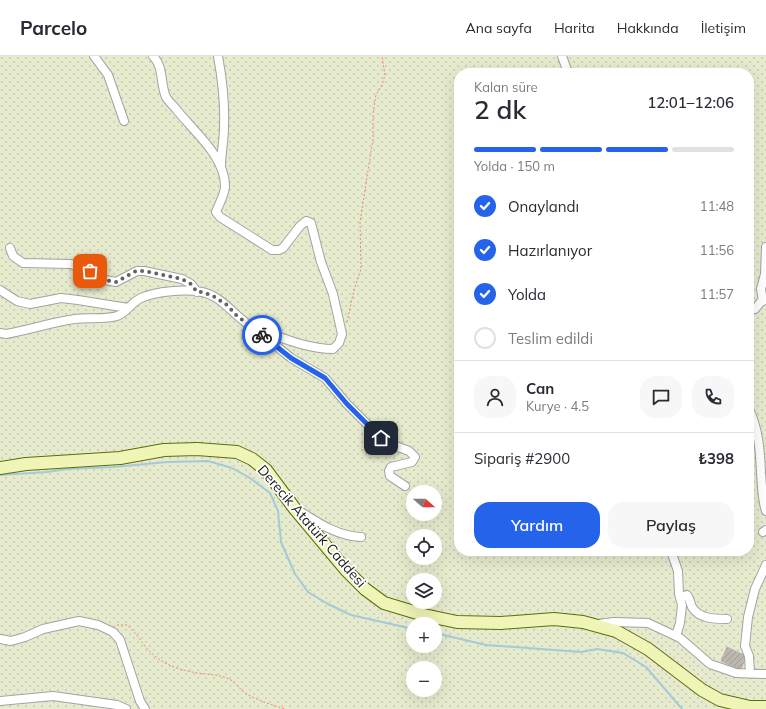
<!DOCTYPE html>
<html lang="tr">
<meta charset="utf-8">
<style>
:root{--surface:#fff;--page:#f7f7f7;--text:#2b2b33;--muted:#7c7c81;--line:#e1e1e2;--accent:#2563eb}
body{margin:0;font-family:Mulish,sans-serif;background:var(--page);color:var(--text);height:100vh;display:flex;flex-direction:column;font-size:15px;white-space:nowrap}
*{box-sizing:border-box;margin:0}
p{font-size:13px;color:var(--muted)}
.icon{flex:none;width:22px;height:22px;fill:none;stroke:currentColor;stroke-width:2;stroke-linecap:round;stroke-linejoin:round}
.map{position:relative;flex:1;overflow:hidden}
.sheet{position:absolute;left:454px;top:12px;width:300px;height:488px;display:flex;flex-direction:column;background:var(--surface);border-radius:16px;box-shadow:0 4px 16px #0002}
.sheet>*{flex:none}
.needle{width:26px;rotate:110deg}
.fabs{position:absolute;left:406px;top:429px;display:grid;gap:8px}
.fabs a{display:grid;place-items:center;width:36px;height:36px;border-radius:50%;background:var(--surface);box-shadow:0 4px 16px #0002;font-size:20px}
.pin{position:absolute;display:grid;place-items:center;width:34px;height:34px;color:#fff;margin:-17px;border-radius:8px;box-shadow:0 2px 6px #0006}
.courier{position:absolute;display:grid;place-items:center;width:40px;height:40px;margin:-20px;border:3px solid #2563eb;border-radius:50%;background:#fff;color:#222;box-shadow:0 1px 5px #0007}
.summary em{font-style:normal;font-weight:600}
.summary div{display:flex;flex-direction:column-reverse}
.summary{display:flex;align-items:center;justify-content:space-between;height:68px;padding:0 20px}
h1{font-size:26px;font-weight:600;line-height:30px}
.bar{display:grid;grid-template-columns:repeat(4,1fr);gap:6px 4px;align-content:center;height:48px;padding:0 20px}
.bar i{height:5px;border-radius:3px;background:var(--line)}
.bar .on{background:var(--accent)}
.bar p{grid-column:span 4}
.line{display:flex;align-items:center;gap:10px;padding:0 20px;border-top:1px solid var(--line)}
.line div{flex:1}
.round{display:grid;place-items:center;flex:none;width:42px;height:42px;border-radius:16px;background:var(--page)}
ol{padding:0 20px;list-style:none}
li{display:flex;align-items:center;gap:12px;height:44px}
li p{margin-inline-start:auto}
li .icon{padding:4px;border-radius:50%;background:var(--accent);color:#fff;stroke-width:4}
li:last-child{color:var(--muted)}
li i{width:22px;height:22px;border:2px solid var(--line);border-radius:50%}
.button{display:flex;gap:8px;margin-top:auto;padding:8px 20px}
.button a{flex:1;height:46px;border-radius:16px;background:var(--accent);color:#fff;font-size:16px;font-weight:600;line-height:46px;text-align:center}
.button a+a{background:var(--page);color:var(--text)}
header{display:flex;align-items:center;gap:24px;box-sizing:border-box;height:56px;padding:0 20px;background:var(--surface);border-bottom:1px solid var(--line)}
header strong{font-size:19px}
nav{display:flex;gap:22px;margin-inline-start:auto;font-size:14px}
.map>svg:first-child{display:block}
</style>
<header>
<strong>Parcelo</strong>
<nav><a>Ana sayfa</a><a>Harita</a><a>Hakkında</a><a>İletişim</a></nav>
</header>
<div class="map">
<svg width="766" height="653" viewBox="0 0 766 653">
<defs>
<pattern id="farmland-dots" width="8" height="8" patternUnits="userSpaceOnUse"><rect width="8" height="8" fill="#e7ebce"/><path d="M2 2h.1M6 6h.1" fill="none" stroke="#c6c9b0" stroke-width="1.8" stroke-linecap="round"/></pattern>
<pattern id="building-hatch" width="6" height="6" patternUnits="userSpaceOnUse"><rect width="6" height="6" fill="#bdb6af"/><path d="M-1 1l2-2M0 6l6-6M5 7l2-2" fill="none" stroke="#a29c96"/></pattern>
</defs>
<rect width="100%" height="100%" fill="#edeae2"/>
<path fill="url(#farmland-dots)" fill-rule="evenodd" d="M0,0h766v653h-766zM459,17h290v478h-290zM413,436h22v22h-22zM413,480h22v22h-22zM413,524h22v22h-22zM413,568h22v22h-22zM413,612h22v22h-22z"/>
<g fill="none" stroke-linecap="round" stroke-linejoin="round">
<path stroke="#a4cad9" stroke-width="2" d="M0,419l47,-3 20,-3 47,-2 53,-5 41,-1 24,7 18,10 20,15 8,18 3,31 14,32 13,18 20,12 23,11 62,14
M435,577l51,12 95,7 16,-3 26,4 23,14 36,42"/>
</g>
<path fill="url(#building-hatch)" stroke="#beb1a5" d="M727,591l19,9 -5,14 -20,-9z"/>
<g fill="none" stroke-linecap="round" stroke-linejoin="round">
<g stroke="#a3a3a3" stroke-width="10">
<path id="street" d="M94,0l14,19 16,46
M218,0c4,22 7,48 6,71 0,13 -3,26 -3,40
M562,0l6,17
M10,192l3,8 10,7 48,1 19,7 15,9 11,2 21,-11h7l38,8 9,5 6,8
M0,234l17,11 13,3 31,-6 17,2 50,8
M763,245l-2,-12 4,-15 1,-27
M749,254l6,-1 9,-11
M259,276l32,26 34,20 22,26 34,34 12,7 16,6 6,6 -3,5 -21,5 -2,4 1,5 15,10
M0,277l6,1c23,-4 46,-12 69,-15 12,-2 30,1 42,-3 10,-4 15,-14 24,-18 15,-7 45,-9 61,-6 21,4 33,26 52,36 5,2 11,4 17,6 19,7 41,15 62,15l6,-6 3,-9 -9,-40 -12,-32 -10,-39 -5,-2 -6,5 -17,22 -4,2h-7l-52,-33 -4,-5c3,-8 9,-18 9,-26 0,-30 -32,-55 -49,-77 -3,-4 -8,-8 -10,-12 -6,-13 -2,-30 -13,-41
M749,353c10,22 11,41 12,64 1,12 1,27 5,38
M301,456c19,12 37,24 60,25
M763,476l3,-2
M671,495l7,20 1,23 3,11 -2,18 -4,13
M680,541l7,-2c3,4 3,8 5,12 7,12 23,12 35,12
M598,568l16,-2 34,1 32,15 30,26 26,9 30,1
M0,583l11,2 14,-4 18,-8 36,-8 19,4 15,7 7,8 20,61 5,8
M750,618l-1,-18 -4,-10 3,-29 7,-28 11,-24
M0,645l53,-5 64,9 9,4"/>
</g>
<g stroke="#5c6c0a" stroke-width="14">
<path id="secondary" d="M0,412l26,-4 94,-6 44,-8 33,-1 40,3 15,7 14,11 29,39 51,61 19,19 19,14 40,12 33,7 44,1 53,-4 29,3 33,9 32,18 54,41 18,10 30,7h16"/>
</g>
<path stroke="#f2826e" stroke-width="1" stroke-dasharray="2 2" stroke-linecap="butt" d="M347,266l7,-32 7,-21 -1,-47 13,-83v-26l3,-18 6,-10 3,-10 -3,-19
M117,569h10c11,9 17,23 29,32 11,9 28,14 42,16 12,2 22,1 33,7 6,4 10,11 16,14 12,7 25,11 38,15"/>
<use href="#street" stroke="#fff" stroke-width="8"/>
<use href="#secondary" stroke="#eff5b7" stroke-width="12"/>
</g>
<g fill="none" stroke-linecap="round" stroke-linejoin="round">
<path stroke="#656461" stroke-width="4" stroke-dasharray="0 7.2" d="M90,215l15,9 11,2 20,-11h8l38,8 9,5 6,8h5l11,4 14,9 9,10 26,20"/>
<path stroke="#2563eb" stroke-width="5" d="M262,279l29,23 34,20 22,26 34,34"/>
</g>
<g text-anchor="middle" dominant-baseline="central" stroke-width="3.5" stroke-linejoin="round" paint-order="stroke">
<g font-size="14" fill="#1c1c1c" stroke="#fff">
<text transform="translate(312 470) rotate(49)">Derecik Atatürk Caddesi</text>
</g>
</g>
</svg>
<div class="fabs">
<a><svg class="needle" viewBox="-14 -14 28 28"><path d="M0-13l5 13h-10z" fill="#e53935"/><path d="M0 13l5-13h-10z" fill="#7c7c81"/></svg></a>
<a><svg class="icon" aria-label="locate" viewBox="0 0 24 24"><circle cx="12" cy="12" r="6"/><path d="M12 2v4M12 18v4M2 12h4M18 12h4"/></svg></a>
<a><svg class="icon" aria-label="layers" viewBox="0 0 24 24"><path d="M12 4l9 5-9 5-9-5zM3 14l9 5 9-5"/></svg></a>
<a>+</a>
<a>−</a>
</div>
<div class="pin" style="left:90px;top:215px;background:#ea580c"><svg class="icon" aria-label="bag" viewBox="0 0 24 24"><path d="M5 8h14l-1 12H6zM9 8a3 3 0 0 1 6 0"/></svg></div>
<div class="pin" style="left:381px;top:382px;background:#1f2937"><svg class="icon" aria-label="home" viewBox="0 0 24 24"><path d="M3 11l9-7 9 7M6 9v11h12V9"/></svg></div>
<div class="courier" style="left:262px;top:279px"><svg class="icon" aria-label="bike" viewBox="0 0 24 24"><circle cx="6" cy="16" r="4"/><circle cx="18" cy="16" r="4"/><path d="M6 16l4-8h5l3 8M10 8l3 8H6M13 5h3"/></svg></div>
<section class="sheet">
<div class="summary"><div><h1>2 dk</h1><p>Kalan süre</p></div><em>12:01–12:06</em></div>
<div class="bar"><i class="on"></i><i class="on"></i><i class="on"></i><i></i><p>Yolda · 150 m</p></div>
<ol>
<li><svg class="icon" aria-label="check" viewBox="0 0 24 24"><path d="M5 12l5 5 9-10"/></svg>Onaylandı<p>11:48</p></li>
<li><svg class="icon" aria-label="check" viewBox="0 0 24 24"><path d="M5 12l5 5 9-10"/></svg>Hazırlanıyor<p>11:56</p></li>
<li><svg class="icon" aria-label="check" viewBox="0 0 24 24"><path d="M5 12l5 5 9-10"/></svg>Yolda<p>11:57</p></li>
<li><i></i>Teslim edildi</li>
</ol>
<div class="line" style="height:72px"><a class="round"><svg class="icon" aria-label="person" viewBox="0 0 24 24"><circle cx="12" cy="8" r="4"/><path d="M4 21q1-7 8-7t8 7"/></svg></a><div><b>Can</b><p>Kurye · 4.5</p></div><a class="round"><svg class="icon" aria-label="chat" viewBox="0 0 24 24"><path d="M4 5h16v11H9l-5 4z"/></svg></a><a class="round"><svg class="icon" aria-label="phone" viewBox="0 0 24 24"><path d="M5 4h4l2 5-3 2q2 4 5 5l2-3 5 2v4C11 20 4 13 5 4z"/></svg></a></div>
<div class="line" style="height:52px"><div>Sipariş #2900</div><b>₺398</b></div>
<div class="button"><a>Yardım</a><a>Paylaş</a></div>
</section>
</div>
